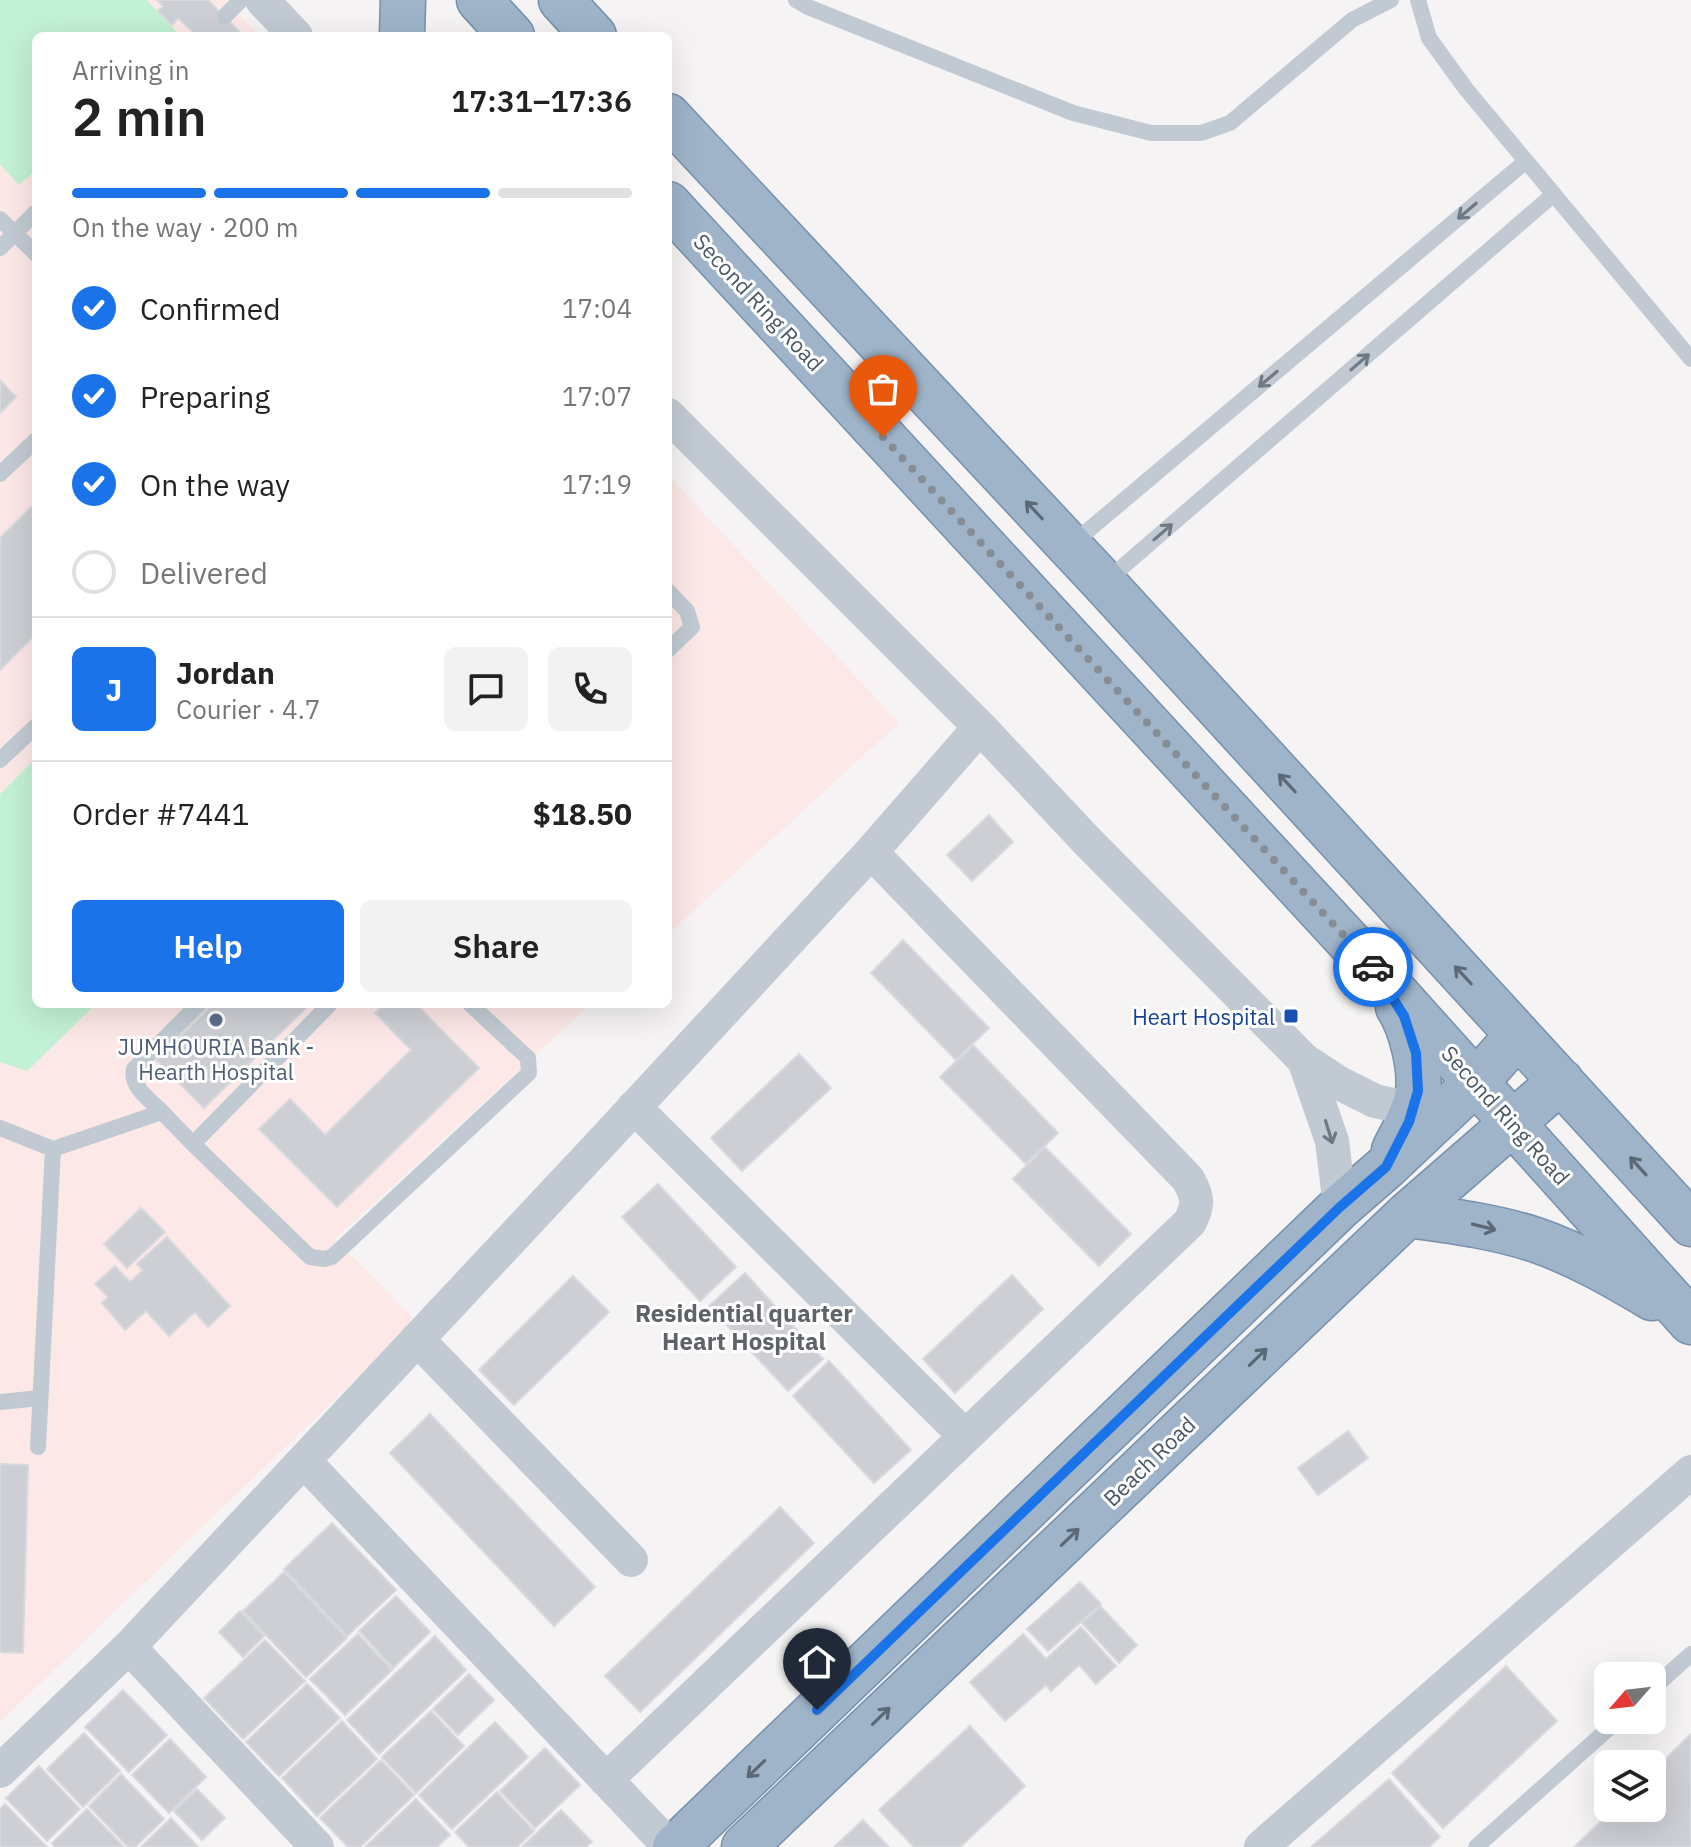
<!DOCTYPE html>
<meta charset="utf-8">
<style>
:root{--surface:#fff;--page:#f2f2f2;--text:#222;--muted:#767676;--line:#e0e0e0;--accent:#1a73e8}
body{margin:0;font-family:"IBM Plex Sans",sans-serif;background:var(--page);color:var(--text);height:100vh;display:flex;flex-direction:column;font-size:30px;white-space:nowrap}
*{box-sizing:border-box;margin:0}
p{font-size:26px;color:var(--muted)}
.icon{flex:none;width:44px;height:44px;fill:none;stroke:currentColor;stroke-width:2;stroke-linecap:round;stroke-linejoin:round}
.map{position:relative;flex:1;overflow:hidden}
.drawer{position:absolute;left:32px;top:32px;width:640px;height:976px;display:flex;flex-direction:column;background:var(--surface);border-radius:12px;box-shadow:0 8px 32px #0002}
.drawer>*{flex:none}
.needle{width:52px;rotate:242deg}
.tools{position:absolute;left:1594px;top:1662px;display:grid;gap:16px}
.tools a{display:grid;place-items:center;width:72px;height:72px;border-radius:12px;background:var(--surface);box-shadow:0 8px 32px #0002;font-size:40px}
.pin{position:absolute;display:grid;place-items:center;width:68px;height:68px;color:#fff;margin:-82px -34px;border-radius:50% 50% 50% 0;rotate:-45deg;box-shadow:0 0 8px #0007}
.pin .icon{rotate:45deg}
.courier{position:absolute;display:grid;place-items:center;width:80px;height:80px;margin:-40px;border:6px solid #1a73e8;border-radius:50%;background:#fff;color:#222;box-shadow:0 2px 10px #0007}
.overview em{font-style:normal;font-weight:600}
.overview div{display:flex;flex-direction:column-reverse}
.overview{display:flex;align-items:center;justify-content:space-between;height:136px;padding:0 40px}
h1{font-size:52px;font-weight:600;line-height:60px}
.bar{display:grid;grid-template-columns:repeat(4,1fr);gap:12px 8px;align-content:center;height:96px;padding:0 40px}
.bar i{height:10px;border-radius:6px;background:var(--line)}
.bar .selected{background:var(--accent)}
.bar p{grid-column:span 4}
.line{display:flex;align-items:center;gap:20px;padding:0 40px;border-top:2px solid var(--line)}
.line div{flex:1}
.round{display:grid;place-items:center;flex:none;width:84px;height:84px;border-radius:12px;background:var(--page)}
ol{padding:0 40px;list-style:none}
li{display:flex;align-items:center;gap:24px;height:88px}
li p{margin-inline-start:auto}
li .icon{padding:8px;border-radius:50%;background:var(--accent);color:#fff;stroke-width:4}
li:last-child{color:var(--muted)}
li i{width:44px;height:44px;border:4px solid var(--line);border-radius:50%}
.button{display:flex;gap:16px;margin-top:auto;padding:16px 40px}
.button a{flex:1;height:92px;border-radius:12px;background:var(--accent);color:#fff;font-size:32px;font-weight:600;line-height:92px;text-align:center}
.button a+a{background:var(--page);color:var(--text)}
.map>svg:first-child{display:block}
</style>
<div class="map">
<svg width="1691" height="1847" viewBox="0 0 1691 1847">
<rect width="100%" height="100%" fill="#f5f3f3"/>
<path fill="#fce8e6" d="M0,0h225l34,36h-223v968h555l-256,235 81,82 -416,401z
M668,475l231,248 -231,211z"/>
<path fill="#c3f1d5" d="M0,0h147l33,36h-144v134l-17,15 -19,-21z
M36,758v246h60l-69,67 -27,-9v-268z"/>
<path fill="#cdcfd5" stroke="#d7d9de" stroke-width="2" d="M157,0h51l36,36h-47l-19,-18 -6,7 -14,-14 5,-5z
M0,380l16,17 -16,16z
M36,502v132l-36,36v-132z
M989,815l24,27 -41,39 -25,-26z
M903,940l86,88 -33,32 -85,-87z
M213,1004h97l-106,104 -48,-48z
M384,1004h32l63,64 -142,139 -78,-78 31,-30 35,36 86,-85 -36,-37z
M973,1045l85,88 -32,31 -86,-87z
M799,1054l32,34 -89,83 -31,-33z
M1045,1147l86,87 -32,32 -86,-87z
M658,1184l78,83 -36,34 -78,-84z
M141,1208l24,24 -38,36 -23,-24z
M167,1237l63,69 -22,21 -13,-15 -26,24 -23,-25 -21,19 -23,-27 6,-6 -13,-13 20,-18 15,16 13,-12 -6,-6z
M745,1273l78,86 -35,32 -79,-85z
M1012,1275l31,34 -88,84 -32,-34z
M573,1276l36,36 -95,93 -35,-35z
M829,1361l82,89 -37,33 -81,-87z
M430,1414l165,173 -41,39 -164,-173z
M1348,1431l20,27 -50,37 -20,-27z
M0,1464l28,1 -5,188 -23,-1z
M780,1507l34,36 -174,169 -35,-36z
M332,1523l64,67 -49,46 -63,-67z
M284,1572l63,66 -41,39 -63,-66z
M1080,1582l21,22 -53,47 -21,-22z
M396,1596l34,36 -37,36 -34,-37z
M1100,1606l37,39 -18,18 -37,-40z
M240,1611l24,25 -21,21 -24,-25z
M1081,1627l35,39 -20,18 -17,-19 -28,26 -5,-6 -41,36 -35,-39 53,-48 23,25z
M358,1634l34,36 -47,45 -35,-36z
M435,1636l31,34 -87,84 -32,-34z
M265,1640l40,41 -62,58 -39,-41z
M1506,1666l51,55 -114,107 -51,-55z
M469,1674l25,26 -36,35 -25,-26z
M307,1684l33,34 -61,58 -33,-34z
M123,1690l44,45 -38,37 -44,-45z
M431,1711l33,35 -48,47 -34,-36z
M342,1721l35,38 -60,57 -35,-38z
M495,1722l33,35 -76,72 -33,-34z
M970,1726l55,60 -65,61h-46l-35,-37z
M84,1733l36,38 -37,36 -36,-38z
M1691,1734v113h-117l41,-39h37v-36z
M170,1739l36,38 -37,36 -37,-38z
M545,1748l35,37 -45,43 -35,-37z
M381,1760l33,35 -54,52h-12l-28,-29z
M39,1766l41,43 -33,32 -41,-43z
M121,1774l43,45 -29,28h-7l-39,-41z
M1389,1779l51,58 -11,10h-118z
M197,1789l28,29 -23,22 -28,-29z
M497,1792l37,39 -17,16h-48l-14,-15z
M416,1799l34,36 -13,12h-72z
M5,1804l42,43h-47v-38z
M87,1809l37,38h-69l-3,-4z
M561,1810l31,32 -6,5h-64z
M171,1818l27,29h-57z
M863,1820l26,27h-55z"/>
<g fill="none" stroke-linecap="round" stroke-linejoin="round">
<g stroke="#7690ad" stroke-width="47">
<path id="trunk" d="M479,0l33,36
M561,0l33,36
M402,36l1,-36
M668,116l436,467 587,641
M668,204l708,767 315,351
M1394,1150c9,-18 21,-38 24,-58 3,-25 -7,-65 -20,-85
M1407,1215c44,6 87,11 129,25 41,14 79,36 116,58
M675,1847l665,-640 46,-40 90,-85 42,-47
M744,1847l663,-632 154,-134"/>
</g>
<path stroke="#c1cad2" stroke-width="16" d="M796,0l12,7 265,106 78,20h50l29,-10 122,-103 39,-20
M1418,0l11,38 37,51 225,270
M225,16l16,-16
M0,219l36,35
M0,248l36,-36
M0,474l36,-34
M1072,544l454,-383
M1105,582l449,-388
M668,591l19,20 5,16 -24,23
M0,760l36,-34
M162,1112c-12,-12 -32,-25 -28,-43l65,-65
M0,1128l53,21 109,-37 31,32 137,-140
M193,1144l117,113 14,2 8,-2 197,-184 -1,-15 -58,-54
M0,1402l40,-4
M38,1447l15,-298
M1652,1689l39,-35
M1476,1847l142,-127"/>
<path stroke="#c1cad2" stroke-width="34" d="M262,0l34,36
M668,415l312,312 107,114 217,219 35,23 36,18 37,8
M1304,1060l28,81 8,66
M634,1107l331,329
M417,1339l214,221
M304,1461l366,386
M129,1647l188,200
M0,1771l129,-124 476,-508 266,-287 109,-125
M606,1780l584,-558c9,-18 8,-25 -2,-43l-317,-327
M1261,1847l430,-375"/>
<use href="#trunk" stroke="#9fb4c9" stroke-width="44"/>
</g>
<defs><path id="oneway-shaft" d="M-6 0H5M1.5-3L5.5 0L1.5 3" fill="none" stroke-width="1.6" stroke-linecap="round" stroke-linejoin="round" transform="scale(2)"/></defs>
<g stroke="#6e7983">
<use href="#oneway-shaft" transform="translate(1467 211) rotate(140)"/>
<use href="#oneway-shaft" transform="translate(1360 362) rotate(-41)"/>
<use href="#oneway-shaft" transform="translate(1268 379) rotate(140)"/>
<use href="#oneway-shaft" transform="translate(1163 532) rotate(-41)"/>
<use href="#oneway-shaft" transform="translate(1329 1132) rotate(73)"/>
</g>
<g stroke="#5b6976">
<use href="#oneway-shaft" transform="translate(1034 510) rotate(-133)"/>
<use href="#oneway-shaft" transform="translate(1287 783) rotate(-133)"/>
<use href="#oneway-shaft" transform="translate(1463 975) rotate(-133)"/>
<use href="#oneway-shaft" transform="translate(1638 1166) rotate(-132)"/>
<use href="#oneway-shaft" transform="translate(1484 1227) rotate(14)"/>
<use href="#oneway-shaft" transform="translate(1258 1357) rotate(-44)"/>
<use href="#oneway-shaft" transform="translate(1070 1537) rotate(-44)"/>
<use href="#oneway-shaft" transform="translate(881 1716) rotate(-44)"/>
<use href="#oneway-shaft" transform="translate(756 1769) rotate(136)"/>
</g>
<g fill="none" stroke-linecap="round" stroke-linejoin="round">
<path stroke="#868d94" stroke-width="8" stroke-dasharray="0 14.4" d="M883,437l490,530"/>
<path stroke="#1a73e8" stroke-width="10" d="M817,1710l523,-503 46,-40 23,-45 9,-31 -2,-38 -12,-37 -31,-49"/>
</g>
<rect fill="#1a4fb4" stroke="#fff" stroke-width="3" x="1283" y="1008" width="16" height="16" rx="4"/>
<circle fill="#5c6f8a" stroke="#fff" stroke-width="3" cx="216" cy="1020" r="8"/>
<g text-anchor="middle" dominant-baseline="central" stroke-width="6" stroke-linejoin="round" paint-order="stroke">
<g font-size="22" fill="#4a5661" stroke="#fff">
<text transform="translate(759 302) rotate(47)">Second Ring Road</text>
<text transform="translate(1506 1115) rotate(48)">Second Ring Road</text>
<text transform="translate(1149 1461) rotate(-44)">Beach Road</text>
</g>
<g font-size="22" fill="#164399" stroke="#fff" text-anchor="end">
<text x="1275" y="1016">Heart Hospital</text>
</g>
<g font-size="22" fill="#4e5e75" stroke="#fff">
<text x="216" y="1046">JUMHOURIA Bank -<tspan x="216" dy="25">Hearth Hospital</tspan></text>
</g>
<g font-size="24" font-weight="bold" fill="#5f6368" stroke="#fff">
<text x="744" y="1313">Residential quarter<tspan x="744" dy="28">Heart Hospital</tspan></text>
</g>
</g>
</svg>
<div class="tools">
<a><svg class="needle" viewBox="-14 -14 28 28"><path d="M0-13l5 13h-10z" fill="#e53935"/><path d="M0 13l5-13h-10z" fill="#767676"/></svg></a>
<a><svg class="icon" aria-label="layers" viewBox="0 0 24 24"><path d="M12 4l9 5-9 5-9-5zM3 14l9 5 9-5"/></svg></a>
</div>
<div class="pin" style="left:883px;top:437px;background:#ea580c"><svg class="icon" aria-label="bag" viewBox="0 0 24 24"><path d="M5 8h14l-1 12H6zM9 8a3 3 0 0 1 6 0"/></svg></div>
<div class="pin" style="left:817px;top:1710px;background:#1f2937"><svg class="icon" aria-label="home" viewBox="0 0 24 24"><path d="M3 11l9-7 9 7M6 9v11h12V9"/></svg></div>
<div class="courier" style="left:1373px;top:967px"><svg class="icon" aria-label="car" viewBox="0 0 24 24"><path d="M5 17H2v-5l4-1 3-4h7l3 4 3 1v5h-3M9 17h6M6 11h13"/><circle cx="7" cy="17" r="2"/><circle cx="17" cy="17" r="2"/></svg></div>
<section class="drawer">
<div class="overview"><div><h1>2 min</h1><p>Arriving in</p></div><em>17:31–17:36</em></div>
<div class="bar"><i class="selected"></i><i class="selected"></i><i class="selected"></i><i></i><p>On the way · 200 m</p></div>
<ol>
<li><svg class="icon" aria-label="check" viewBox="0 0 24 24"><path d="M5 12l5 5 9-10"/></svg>Confirmed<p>17:04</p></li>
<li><svg class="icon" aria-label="check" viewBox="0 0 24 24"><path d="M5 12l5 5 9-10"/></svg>Preparing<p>17:07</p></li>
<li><svg class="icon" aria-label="check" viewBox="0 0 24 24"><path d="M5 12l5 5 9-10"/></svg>On the way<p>17:19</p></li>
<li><i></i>Delivered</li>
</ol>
<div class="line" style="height:144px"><b class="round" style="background:var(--accent);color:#fff">J</b><div><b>Jordan</b><p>Courier · 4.7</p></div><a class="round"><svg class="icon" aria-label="chat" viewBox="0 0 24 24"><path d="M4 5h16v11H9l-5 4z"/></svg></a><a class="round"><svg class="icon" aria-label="phone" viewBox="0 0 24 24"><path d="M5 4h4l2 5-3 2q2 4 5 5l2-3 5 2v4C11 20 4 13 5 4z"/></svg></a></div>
<div class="line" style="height:104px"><div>Order #7441</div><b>$18.50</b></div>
<div class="button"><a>Help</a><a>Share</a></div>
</section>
</div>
